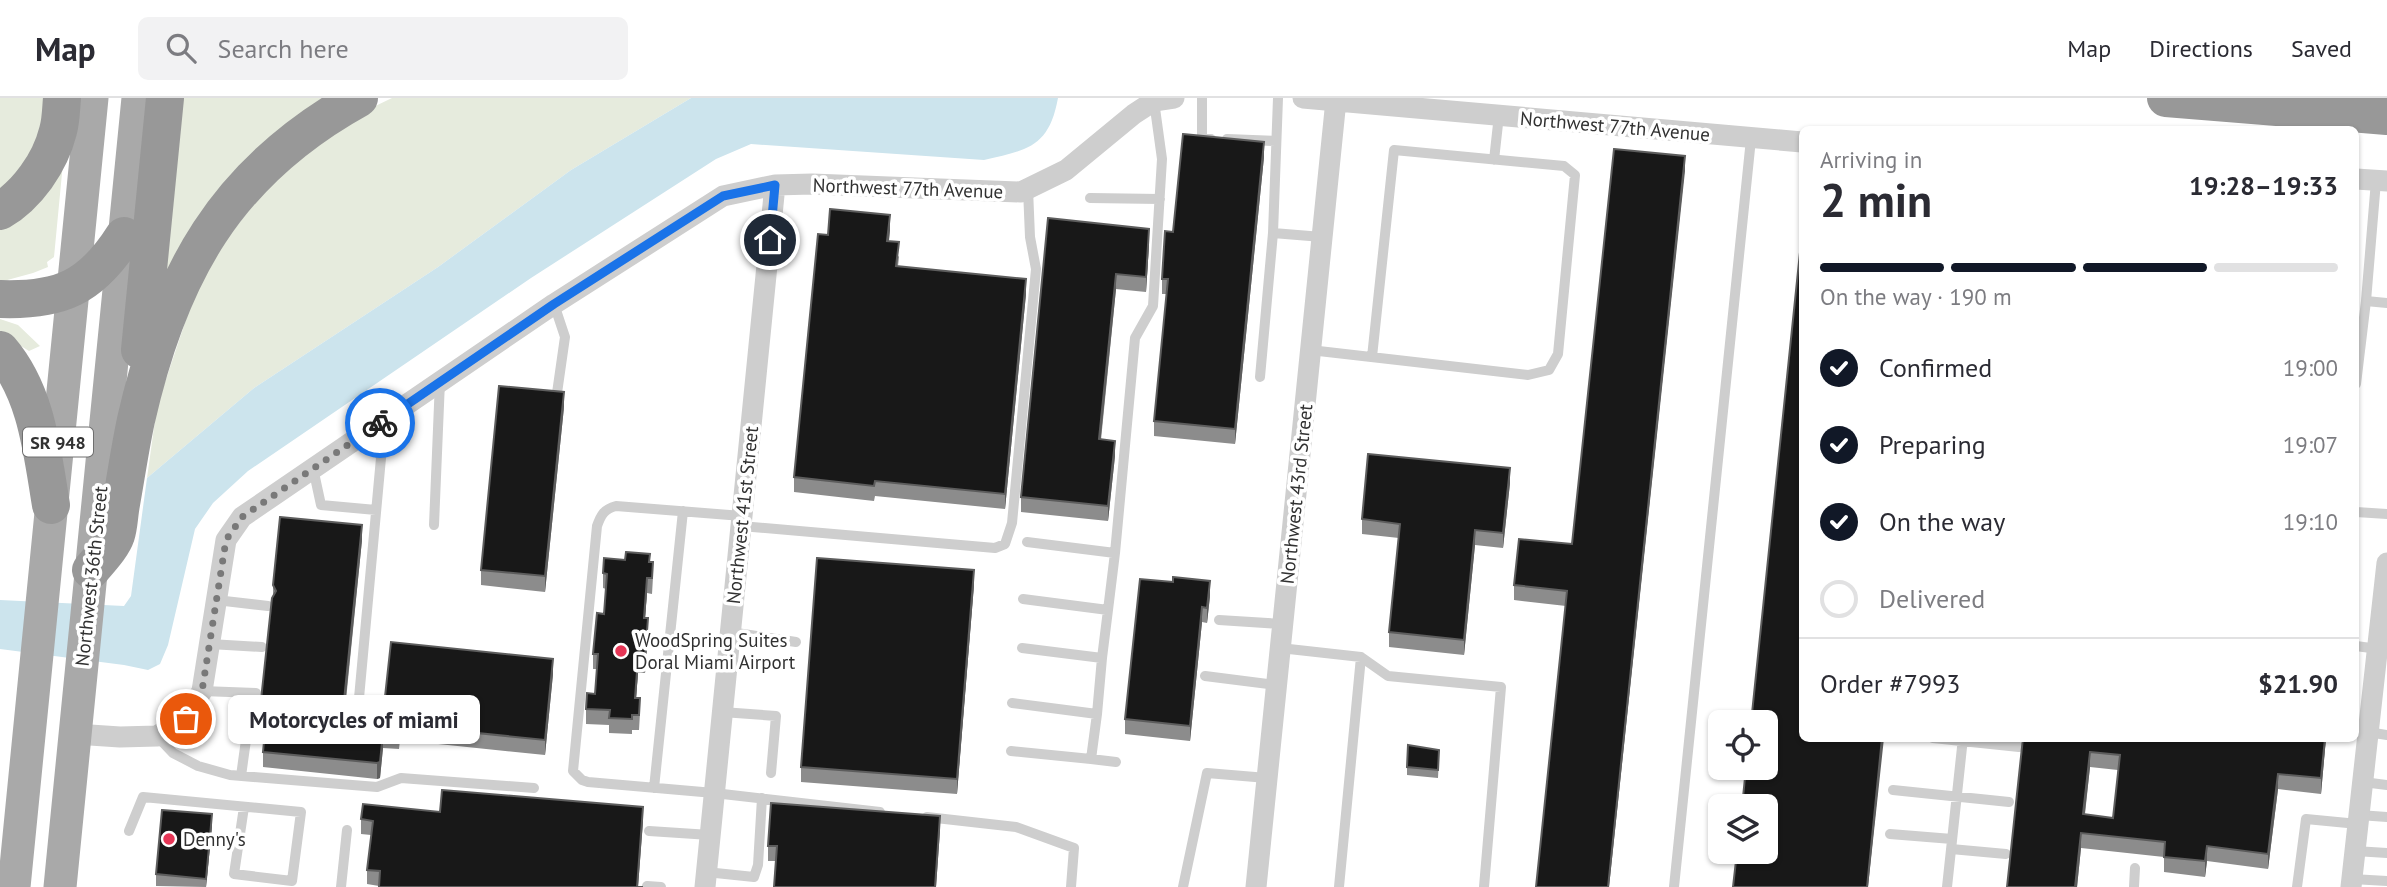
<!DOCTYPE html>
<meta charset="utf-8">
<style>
:root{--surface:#fff;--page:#f2f2f3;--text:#2b2b33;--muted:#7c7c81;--line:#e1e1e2;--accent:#111827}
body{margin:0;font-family:"PT Sans",sans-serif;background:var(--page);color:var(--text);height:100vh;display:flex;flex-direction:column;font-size:26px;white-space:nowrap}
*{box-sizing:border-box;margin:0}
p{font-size:23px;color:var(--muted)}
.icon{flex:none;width:38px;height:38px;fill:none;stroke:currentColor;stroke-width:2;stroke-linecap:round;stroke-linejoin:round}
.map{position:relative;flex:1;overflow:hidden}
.drawer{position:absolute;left:1799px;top:28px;width:560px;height:616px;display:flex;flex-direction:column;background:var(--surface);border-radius:10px;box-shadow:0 2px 5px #0004}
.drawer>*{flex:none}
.fabs{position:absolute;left:1708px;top:612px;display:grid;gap:14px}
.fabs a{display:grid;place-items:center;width:70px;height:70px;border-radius:10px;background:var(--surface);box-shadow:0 2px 5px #0004;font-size:35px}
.pin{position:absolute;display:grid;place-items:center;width:60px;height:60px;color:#fff;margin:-30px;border:4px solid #fff;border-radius:50%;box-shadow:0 2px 7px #0007}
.courier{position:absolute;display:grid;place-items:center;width:70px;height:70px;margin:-35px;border:5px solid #1a73e8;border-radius:50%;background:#fff;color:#222;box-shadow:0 2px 9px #0007}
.bubble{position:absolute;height:49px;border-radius:10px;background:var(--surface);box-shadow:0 2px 5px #0004;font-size:23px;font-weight:700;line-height:49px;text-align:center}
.overview em{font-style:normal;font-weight:700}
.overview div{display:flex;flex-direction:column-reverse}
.overview{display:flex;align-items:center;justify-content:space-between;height:119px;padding:0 21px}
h1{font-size:46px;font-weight:700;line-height:52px}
.bar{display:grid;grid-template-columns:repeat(4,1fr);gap:10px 7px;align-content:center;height:84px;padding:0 21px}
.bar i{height:9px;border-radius:5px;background:var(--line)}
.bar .on{background:var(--accent)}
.bar p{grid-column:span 4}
.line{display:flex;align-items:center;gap:18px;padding:0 21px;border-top:2px solid var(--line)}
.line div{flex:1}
ol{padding:0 21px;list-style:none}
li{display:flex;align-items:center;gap:21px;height:77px}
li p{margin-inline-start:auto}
li .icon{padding:7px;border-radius:50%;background:var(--accent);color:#fff;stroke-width:4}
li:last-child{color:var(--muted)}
li i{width:38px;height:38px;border:4px solid var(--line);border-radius:50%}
header{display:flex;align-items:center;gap:42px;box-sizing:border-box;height:98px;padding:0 35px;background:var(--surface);border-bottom:2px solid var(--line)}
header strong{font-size:33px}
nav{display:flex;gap:38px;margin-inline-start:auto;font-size:24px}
.search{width:490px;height:63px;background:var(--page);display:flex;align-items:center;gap:18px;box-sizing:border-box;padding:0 24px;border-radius:10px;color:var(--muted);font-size:26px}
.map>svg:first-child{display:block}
</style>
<header>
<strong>Map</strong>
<div class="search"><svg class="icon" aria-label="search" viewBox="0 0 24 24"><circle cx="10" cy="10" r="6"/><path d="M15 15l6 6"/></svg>Search here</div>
<nav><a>Map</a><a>Directions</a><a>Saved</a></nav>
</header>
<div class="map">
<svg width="2387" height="789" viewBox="0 0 2387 789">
<rect width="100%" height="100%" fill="#fff"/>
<path fill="#e6ebdd" d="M0,0h48l-17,62 -31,32z
M176,0h154l-166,191z
M392,0h299l-120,72 -133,97 -184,121 -107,90 10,-72 45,-134 72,-95 91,-66z
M63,65l-9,94 -7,5 1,5 -15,6 -33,9v-54z
M0,221l18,6 22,21 -11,5 -29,-18z"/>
<path fill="#cce4ed" d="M691,0h367c-9,49 -30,52 -74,62l-233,-16 -35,15 -185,119 -283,193 -35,32 -18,26 -27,116 -8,19 -12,6 -24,-5 -124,-16v-49l124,6 7,-10 16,-118 107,-90 184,-121 133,-97z"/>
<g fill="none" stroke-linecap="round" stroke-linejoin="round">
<path stroke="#cecece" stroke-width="10" d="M1202,0v41h9
M1227,41l48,2
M1494,62l5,-45
M1090,100l70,1
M1273,135l5,-135
M2366,203l10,-120
M554,206l11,33 -8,56
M1310,252l218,25 21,-5 9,-16 17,-179 -11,-9 -170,-16 -22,207
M1260,279l13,-144 49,4
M2356,286l10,-83 21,2
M313,370l8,37 55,5
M2356,414l31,2
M742,418l-126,-10c-12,3 -15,9 -19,20l-24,245 9,9 6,2 126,11 166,19
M434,427l6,-144
M741,428l254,22 10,-4 7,-21 24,-254 -6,-32 -2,-48
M1027,444l88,11 20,-215 18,-32 9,-147 -8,-58
M1023,501l85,11 7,-57
M216,502l52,6
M1219,522l63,4
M730,534l66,10
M210,546l52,3
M2356,548l22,3
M1022,550l80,10 6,-48
M1280,550l81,9 27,19 113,11 -17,200
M1205,578l71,9
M202,593l54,2
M359,600l22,-240 -10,-29
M1012,605l85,11 5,-56
M722,614l54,4 -5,57
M2368,634l19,3
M157,638l16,17 25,13 32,9 147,12 24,-9 133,10
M1933,640l86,9
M1011,653l80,8 6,-45
M1091,661l25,3
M241,678l5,-36
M2363,684l24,3
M654,690l29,-277
M1893,692l116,12
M2359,717l28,2
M927,719l89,10 58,21 -3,39
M129,733l14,-34 158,15 -9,69 -58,-7 10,-67
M649,733l61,4
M1890,736l62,5
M1951,751l55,5
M2355,753l32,2
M706,774l48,5 4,-12 4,-67
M2352,781l35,2
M647,788l14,1
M341,789l6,-57
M1183,789l24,-114 60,5
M1339,789l22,-230
M1674,789l77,-748
M1947,789l16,-149
M2134,789l1,-19
M2297,789l9,-68 52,5"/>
<path stroke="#cecece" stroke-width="21" d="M1303,0l499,44
M2356,81l31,2
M75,636l45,3 37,-1 29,-18 16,-27 24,-151 16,-23 312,-213 169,-108 52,-11 37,-1 209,8 45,-22 68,-56 20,-13 20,-3
M705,789l70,-702
M1256,789l80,-787
M2351,789l36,-324"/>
<path stroke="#a9a9a9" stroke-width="33" d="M14,789l78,-789
M60,789l78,-789"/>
<path stroke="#989898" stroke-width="38" d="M2166,0l221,18
M0,113c27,-16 50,-48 58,-80 3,-10 3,-22 4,-33
M0,201c60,2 91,-11 124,-63
M0,252c37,43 42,101 51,155
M140,252l25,-252
M91,472c8,-10 21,-23 25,-35 3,-9 3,-21 5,-31 5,-28 9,-56 15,-84 33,-145 89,-248 223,-322"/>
</g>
<path fill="#8c8c8c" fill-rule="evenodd" d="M1264,59l-29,287 -81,-8v-15l13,-127h-5v-15l11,-47z
M1685,73l-119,435 -52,-6v-15l58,-41z
M1048,120l101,26 -3,48 -30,-3 -15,151 14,16 -7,65 -87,-9v-15z
M890,132l-1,11 10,16 -1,9 128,28 -21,215 -130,-13 -1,5 -80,-9v-15l34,-242z
M564,309l-19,185 -64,-7v-15z
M1510,385l-7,65 -28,-3 -11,110 -75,-8v-15l10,-94 -37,-4v-15z
M362,442l-18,180 38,4 171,-50 -8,81 -145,-15 -1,9 -16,-1 -3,30 -3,1 -114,-12v-15l4,-37h-6v-15l12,-104v-11z
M625,462l25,2 3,15 -1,17 -5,-1 -2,25 3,15 -3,40h-7l-2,25 4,15 -1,17h-7v4l-23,-1v-8l-23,-1v-15l9,-15 2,-25h-4v-15l11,-40 2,-25 -3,-1v-15z
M974,487l-17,209 -156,-12v-15z
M1210,498l-3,27 -5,-1 -12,119 -65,-7v-15z
M2326,640l-5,56 -43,-5 -10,80 -61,-8 -2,16 -41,-5v-15l-83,-9 -4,39h-70l16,-148zM2090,669l28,3 -5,48 -28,-4z
M1439,659l-1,21 -31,-3v-8z
M440,714l203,10 -264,64 -12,-2v-14l4,-35 -10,-1v-15z
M212,728l-6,61 -50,-1v-12z
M940,733l-165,30h-7v-15z"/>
<path fill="#5d5d5d" d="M1264,44v15l-29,287v-15z
M1685,58v15l-76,716h-1z
M890,117v15l-3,26v-15z
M1149,131v15l-3,48v-15z
M1116,176v15l-17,166v-16z
M1026,181v15l-21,215v-15z
M564,294v15l-19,185v-16z
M1115,343v15l-7,65v-15z
M1510,370v15l-7,65v-15z
M362,427v15l-20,195v-15z
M1475,432v15l-11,110v-15z
M974,472v15l-17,209v-15z
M647,480v15l-3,40v-15z
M1210,483v15l-3,27v-15z
M1202,509v15l-12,119v-15z
M648,520v15l-3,40v-15z
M638,560v15l-3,40v-15z
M553,561v15l-8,81v-15z
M383,635v15l-3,30 -3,1v-16z
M1882,640h2l-16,149h-1z
M2325,640h1l-5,56v-16z
M2090,654v15l-7,62v-15z
M2278,676v15l-10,80v-15z
M643,709v15l-5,65h-1z
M212,716v12l-6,61v-8z
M940,718v15l-4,56h-1z
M2081,735v15l-4,39h-2z
M2207,748v15l-2,16v-16z"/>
<path fill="#181818" stroke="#5d5d5d" stroke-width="2" fill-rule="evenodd" d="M1183,36l81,8 -29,287 -81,-8 14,-142h-6l3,-48 8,1z
M1614,51l71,7 -77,731h-72l31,-296 -53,-6 5,-46 53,5z
M830,111l60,6 -3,26 12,1 -3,24 130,13 -21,215 -130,-13 -1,5 -80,-9 24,-243 10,1z
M1048,120l101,11 -3,48 -30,-3 -17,165 16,2 -7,65 -87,-9z
M1802,135v505h80l-15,149h-134l4,-35h29v-45h-24l4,-39h20v-45h-15z
M499,288l65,6 -19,184 -64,-6z
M1368,356l142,14 -7,65 -28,-3 -11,110 -75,-8 11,-108 -38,-5z
M280,419l82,8 -20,195 40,4 9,-82 162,17 -8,81 -145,-15 -1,9 -16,-1 -3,29 -3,1 -114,-11 5,-52h-7l11,-102 4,-7 -3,-6z
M626,454l24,2 -1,8h4l-1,16h-5l-3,40h4l-3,40h-7l-3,40h5l-1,17h-7v4l-23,-1 1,-8 -24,-1 1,-16 8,1 3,-40h-5l4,-41 7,1 3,-40 -4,-1 1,-15 21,2z
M817,460l157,12 -17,209 -156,-12z
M1173,479l37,4 -3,27 -5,-1 -12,119 -65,-7 15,-140 33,3z
M2325,640l-4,40 -43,-4 -10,80 -61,-8 -2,15 -41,-4 1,-15 -84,-9 -6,54h-68l16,-149zM2090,654l30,3 -7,63 -30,-4z
M1408,647l31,5 -1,20 -31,-3z
M442,692l201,17 -6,80h6h-264l1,-16 -13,-1 6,-49 -12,-2 2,-15 77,8z
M771,705l169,13 -5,71h-161l3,-41h-9z
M162,712l50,4 -6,65 -50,-5z"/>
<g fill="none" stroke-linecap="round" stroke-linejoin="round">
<path stroke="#797979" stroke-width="7" stroke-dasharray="0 12.6" d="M186,621l16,-28 24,-151 16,-23 138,-94"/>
<path stroke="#1a73e8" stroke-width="9" d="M380,325l174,-119 169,-108 52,-11 -5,55"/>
</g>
<g fill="#e63656" stroke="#fff" stroke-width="2.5">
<circle cx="621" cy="553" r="7"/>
<circle cx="169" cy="741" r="7"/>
</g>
<g text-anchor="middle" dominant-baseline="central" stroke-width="7" stroke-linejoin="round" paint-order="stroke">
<rect fill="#fff" stroke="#6f6f6f" stroke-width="2" x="23" y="329.5" width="70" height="29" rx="5"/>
<g font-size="18" font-weight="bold" fill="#313131">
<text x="58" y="344">SR 948</text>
</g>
<g font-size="19" fill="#313131" stroke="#fff">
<text transform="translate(1615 28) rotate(5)">Northwest 77th Avenue</text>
<text transform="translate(908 90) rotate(2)">Northwest 77th Avenue</text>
<text transform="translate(1296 396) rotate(-84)">Northwest 43rd Street</text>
<text transform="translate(742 417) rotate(-84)">Northwest 41st Street</text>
<text transform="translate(91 478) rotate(-84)">Northwest 36th Street</text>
</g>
<g font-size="19" fill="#313131" stroke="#fff" text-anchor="start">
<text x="635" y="542">WoodSpring Suites<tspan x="635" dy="22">Doral Miami Airport</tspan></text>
<text x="183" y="741">Denny's</text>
</g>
</g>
</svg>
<div class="fabs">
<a><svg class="icon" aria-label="locate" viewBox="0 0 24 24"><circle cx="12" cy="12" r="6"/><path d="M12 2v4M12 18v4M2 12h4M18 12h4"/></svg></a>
<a><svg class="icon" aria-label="layers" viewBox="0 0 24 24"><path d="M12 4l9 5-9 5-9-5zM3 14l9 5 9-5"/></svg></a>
</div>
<div class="pin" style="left:186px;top:621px;background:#ea580c"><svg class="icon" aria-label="bag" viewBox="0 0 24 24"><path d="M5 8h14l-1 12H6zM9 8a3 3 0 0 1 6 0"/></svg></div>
<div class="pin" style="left:770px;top:142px;background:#1f2937"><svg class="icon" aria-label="home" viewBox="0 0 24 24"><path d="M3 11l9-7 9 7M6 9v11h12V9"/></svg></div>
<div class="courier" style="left:380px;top:325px"><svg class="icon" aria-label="bike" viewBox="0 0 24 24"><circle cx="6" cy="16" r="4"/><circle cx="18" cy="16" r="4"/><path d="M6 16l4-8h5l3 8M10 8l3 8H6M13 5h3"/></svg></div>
<div class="bubble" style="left:228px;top:597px;width:252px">Motorcycles of miami</div>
<section class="drawer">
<div class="overview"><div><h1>2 min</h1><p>Arriving in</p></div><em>19:28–19:33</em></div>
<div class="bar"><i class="on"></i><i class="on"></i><i class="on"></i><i></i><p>On the way · 190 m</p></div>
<ol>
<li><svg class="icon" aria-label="check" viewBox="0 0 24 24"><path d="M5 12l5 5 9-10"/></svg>Confirmed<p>19:00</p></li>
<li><svg class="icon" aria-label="check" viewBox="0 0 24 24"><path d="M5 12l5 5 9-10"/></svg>Preparing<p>19:07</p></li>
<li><svg class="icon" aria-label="check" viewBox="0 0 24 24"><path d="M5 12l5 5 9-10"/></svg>On the way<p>19:10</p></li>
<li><i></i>Delivered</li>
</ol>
<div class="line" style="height:91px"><div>Order #7993</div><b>$21.90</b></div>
</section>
</div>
